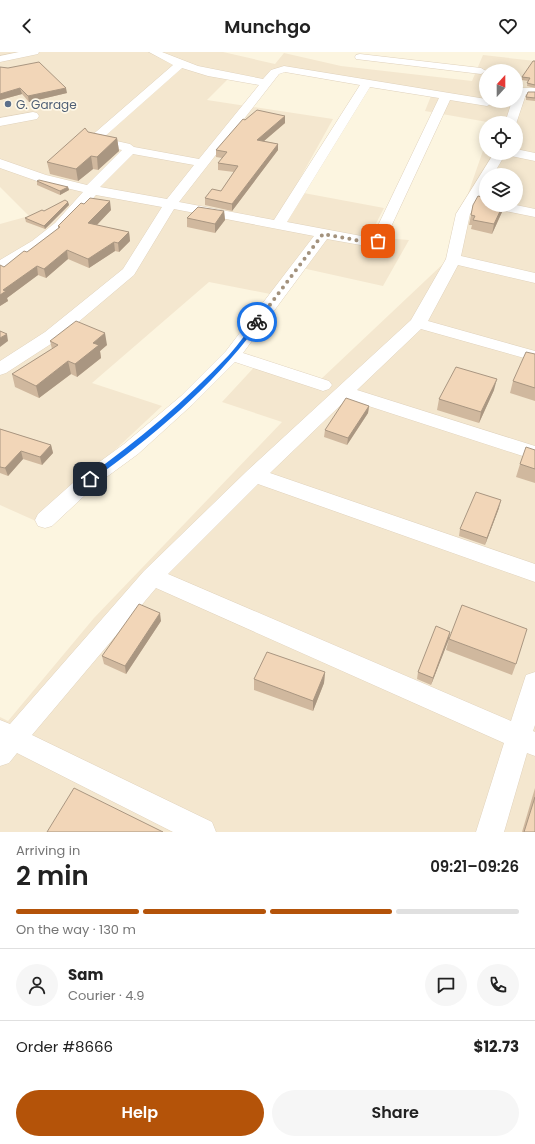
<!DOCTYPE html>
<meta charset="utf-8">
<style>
:root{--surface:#fff;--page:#f6f6f6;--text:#222;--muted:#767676;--line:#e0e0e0;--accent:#b45309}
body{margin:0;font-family:Poppins,sans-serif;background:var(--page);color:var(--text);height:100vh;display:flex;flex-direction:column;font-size:15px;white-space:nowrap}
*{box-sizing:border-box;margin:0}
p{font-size:13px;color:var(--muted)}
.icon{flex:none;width:22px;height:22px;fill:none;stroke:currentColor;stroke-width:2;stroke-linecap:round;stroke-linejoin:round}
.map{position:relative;height:780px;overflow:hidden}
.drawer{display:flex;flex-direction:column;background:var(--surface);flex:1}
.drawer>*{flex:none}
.needle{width:26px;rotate:21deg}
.controls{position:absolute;left:479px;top:12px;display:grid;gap:8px}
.controls a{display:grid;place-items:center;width:44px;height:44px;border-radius:50%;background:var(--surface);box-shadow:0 2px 10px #0003;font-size:20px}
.pin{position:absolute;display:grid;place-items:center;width:34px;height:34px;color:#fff;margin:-17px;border-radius:8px;box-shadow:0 2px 6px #0006}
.courier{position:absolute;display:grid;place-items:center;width:40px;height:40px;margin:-20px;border:3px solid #1a73e8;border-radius:50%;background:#fff;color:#222;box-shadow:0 1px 5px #0007}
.head em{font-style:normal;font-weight:600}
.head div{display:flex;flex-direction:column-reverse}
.head{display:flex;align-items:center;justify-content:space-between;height:68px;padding:0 16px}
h1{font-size:26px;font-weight:600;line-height:30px}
.bar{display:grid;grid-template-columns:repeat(4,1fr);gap:6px 4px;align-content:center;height:48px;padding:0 16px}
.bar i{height:5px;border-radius:3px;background:var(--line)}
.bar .selected{background:var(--accent)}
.bar p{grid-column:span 4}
.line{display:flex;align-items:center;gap:10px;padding:0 16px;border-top:1px solid var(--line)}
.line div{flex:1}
.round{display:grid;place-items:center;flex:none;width:42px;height:42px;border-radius:21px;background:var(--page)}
.button{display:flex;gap:8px;margin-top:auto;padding:8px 16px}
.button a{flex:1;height:46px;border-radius:24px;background:var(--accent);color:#fff;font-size:16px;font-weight:600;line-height:46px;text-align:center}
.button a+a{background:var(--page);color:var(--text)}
header{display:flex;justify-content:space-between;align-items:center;height:52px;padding:0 16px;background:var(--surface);font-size:18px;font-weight:600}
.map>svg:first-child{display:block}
</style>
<header><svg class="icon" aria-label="back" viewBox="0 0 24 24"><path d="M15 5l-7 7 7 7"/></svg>Munchgo<svg class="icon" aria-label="heart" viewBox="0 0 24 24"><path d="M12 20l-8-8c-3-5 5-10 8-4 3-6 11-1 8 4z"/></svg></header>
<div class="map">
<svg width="535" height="780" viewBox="0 0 535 780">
<rect width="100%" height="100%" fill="#fcf5e0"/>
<path fill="#f4e7cf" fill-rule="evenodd" d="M0,0h223l52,12 9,-11 57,13 131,15 11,-26 52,6v771h-535v-115l8,4 86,-103 188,-196 -60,-20 36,-39 61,18 125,-118 42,-121v11h30v-30h-23l-68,-12 6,-15 -151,-25 -14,15 -38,-7 -21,21 126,19 -40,72 91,17 -15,29 40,3 -26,46 -81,-18 -22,28 -71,-14 -117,101 70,23 -124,116 -38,-17v-281l29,-8 -29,-29zM486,19h30v30h-30zM486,123h30v30h-30z"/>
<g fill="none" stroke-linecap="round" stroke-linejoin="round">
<g stroke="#e0d2bc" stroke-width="1">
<path id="minor" d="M19,0h20l-1,2 -38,8v-6z
M149,0h13l36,14 65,13 8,-9 13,-4 202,33v2h5l2,2 -6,3 -37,-6 -67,144 -11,3 -45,-8 -84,114 86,28 3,4 -3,4 -6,2 -6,-2 -82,-27 -42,42 -55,50 -41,30 -45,42 -7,2 -7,-2 -3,-6 3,-6 45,-40 41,-30 57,-48 45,-45 88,-115 -140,-27 -40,66 -77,65 -51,33 -6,2v-14l45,-29 78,-63 39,-62 -66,-12 -31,34 -23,18 -37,23 -5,2v-12l32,-19 23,-18 28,-31 -46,-11 -37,-13v-9l46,16 41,10 35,-35 -32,-7 -2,-3 2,-3 83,-72zM182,16l26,8 51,9 -60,74 -65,-12 -4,-3 -27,-6zM285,20l75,13 -86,135 -95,-18 100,-128zM370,35l69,11 -67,140 -85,-16zM133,102l61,11 -27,34 -67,-12z
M360,2l121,14 5,3 -5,3 -125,-15 -1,-2 1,-2z
M521,36h14v6h-9l-10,30v-1h-11l7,-22h4v-11z
M33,60l4,1 2,3 -2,3 -37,7v-8z
M516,97l19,4v8l-24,-5 -2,-3h7z
M494,101h12l-13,22h-7v11l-16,28 -9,42 74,17v10l-77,-18 -30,56 107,30v10l-114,-32 -64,61 178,56v14l-188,-61 -77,74 265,91v18l-277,-98 -90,90 343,147 15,-46 9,-3v53l-2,6 2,1v24l-8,-3 -23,79h-28l28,-89 -348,-155 -124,147 180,87 4,10h-43l-156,-79 -8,10 -9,3v-46l10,4 134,-153 104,-101 163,-150 35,-61 10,-45z
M488,153h28l19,4v8l-45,-9z"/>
</g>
<use href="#minor" fill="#fff" fill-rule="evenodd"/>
</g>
<path fill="#d0b89e" d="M535,9v27l-8,-2 1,-5 -6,-1v-3z
M0,15l67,26 -38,9 -7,-8 -22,6z
M535,40v9l-9,-1v-3z
M285,64v7l-21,18 14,3v6l-46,61 -27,-6v-7l16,-7 13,-19 -16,-2v-7l4,-5 -6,-1v-7l29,-30z
M88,80l29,6 2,13 -21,19 -5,-1 -15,12 -28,-7 -3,-12z
M37,129l31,6 1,3 -9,5 -23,-10z
M68,150l1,3 -24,24 -19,-7 -1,-4 19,-7z
M84,152l27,6 -14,15 32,7 1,9 -11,11 -4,-1 -26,17 -21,-9 -22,19 -8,-3 -31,23 1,3 -8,5 4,-39 23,-15 31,-23v-3z
M473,153h31l-2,7 -10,22 -21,-5 1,-4h-3z
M224,159l1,9 -10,13 -28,-6v-9z
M50,289l57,4 -7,6 1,7 -24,19 -6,-3 -32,24 -24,-11 -3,-13 40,-25z
M535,302v47l-25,-8 3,-12z
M494,338l-15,33 -42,-13 2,-11z
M369,354l-1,7 -21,32 -23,-8 1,-7z
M0,377l51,16 2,8 -11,12 -19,-6 -15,17 -8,-3z
M535,398v33l-19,-6 4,-13z
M499,456l-14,37 -26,-9 1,-7z
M161,569l-35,53 -22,-10 -2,-8z
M449,587l67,25 -4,11 -66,-25z
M449,587l-18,46 -14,-6 1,-7z
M325,620l-1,11 -11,28 -59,-21v-11z
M535,736v44h-13z"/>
<path fill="#a99681" d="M20,36l2,6 -22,6v-6z
M66,36l1,5 -38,9 -1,-6z
M285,64v7l-28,24v-7z
M117,86l2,13 -21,19 -1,-13z
M278,92v6l-46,61v-7z
M91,104l2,13 -15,12 -2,-12z
M68,135l1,3 -9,5v-4z
M110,149l1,9 -21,22 -2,-9z
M68,150l1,3 -24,24 -1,-3z
M503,153h1l-2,7 -10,22 2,-10z
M224,159l1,9 -10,13v-9z
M129,180l1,9 -11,11 -1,-9z
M114,190l1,9 -26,17 -1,-9z
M67,198l1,9 -22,19 -2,-9z
M37,214l1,9 -31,23 1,3 -8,5v-11l3,-5z
M105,281l2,12 -7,6 1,7 -24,19 -2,-13 18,-21z
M7,282l1,7 -8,6v-9z
M68,309l3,13 -32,24 -3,-12z
M497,327l-3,11 -15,33 2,-11z
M369,354l-1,7 -21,32 1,-7z
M51,393l2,8 -11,12 -2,-8z
M21,399l2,8 -15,17 -3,-8z
M501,448l-2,8 -14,37 2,-7z
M160,561l1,8 -35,53 -1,-8z
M450,580l-1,7 -18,46 2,-7z
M325,620l-1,11 -11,28v-10z"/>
<path fill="#f2d6b8" stroke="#a99681" d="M533,9h2v24l-8,-2 3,-5 -8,-1z
M39,10l27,26 -38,8 -8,-8 -20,6v-27l8,1z
M528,40h7v6l-9,-1z
M257,58l28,6 -28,24 21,4 -46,60 -27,-6 7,-9 9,2 17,-25 -20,-3 9,-11 -11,-2 27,-31 2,1z
M85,76l3,4 29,6 -20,19 -6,-1 -15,13 -29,-7z
M39,128l29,7 -8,4 -23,-10z
M478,144l8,2v7h17l-9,19 -21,-4 2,-4 -4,-1 2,-10z
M90,146l20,3 -22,22 41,9 -11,11 -4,-1 -26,17 -21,-9 -23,19 -7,-3 -34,24 3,1 -6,4v-30l4,2 20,-16 3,1 33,-25 -2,-1 23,-23 3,1z
M65,148l3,2 -24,24 -19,-8 17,-8 2,1z
M198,155l26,4 -9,13 -28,-6z
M76,269l29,12 -12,10 6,2 -24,19 -7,-3 -32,25 -24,-12 46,-29 -8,-4z
M0,279l7,3 -7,4z
M526,300l9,2v34l-22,-7z
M456,315l41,12 -16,33 -42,-13z
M346,346l23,8 -21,32 -23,-8z
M0,377l51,16 -11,12 -19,-6 -16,17 -5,-1z
M526,395l9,3v19l-15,-5z
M476,440l25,8 -14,38 -27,-9z
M139,552l21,9 -35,53 -23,-10z
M462,553l65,24 -11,35 -67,-25z
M436,574l14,6 -17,46 -15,-6z
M267,600l58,20 -12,29 -59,-22z
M74,736l89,44h-116z
M535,745v35h-11z"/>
<path fill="#1a73e8" d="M255,269l5,1c-45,62 -106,114 -168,158h-5v-3c51,-36 99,-77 142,-122 10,-11 18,-23 26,-34z"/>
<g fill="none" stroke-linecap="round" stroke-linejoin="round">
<path stroke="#a3927d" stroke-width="4" stroke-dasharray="0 7.2" d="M257,270l66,-88 49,9 6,-2"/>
</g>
<circle fill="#5c6f8a" stroke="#fff8e7" stroke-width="1.5" cx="8" cy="52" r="4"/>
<g text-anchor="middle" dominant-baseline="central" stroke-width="3.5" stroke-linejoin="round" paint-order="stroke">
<g font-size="12" fill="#4e5e75" stroke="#fff8e7" text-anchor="start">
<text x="16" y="52">G. Garage</text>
</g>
</g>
</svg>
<div class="controls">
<a><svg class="needle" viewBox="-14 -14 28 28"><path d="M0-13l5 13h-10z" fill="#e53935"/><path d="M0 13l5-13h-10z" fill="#767676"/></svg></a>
<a><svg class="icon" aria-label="locate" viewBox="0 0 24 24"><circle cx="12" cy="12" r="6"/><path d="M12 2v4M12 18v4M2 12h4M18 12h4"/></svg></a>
<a><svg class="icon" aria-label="layers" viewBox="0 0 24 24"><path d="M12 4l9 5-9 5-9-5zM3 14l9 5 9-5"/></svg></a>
</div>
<div class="pin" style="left:378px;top:189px;background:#ea580c"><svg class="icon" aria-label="bag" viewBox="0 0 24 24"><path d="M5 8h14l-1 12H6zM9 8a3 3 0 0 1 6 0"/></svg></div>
<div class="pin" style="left:90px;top:427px;background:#1f2937"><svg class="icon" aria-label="home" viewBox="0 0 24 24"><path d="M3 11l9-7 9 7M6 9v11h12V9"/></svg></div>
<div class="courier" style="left:257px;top:270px"><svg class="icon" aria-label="bike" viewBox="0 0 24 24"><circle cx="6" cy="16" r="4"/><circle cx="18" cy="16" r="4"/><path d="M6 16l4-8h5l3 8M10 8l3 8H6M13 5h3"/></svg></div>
</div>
<section class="drawer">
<div class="head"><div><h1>2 min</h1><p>Arriving in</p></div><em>09:21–09:26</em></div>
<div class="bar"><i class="selected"></i><i class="selected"></i><i class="selected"></i><i></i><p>On the way · 130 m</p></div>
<div class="line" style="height:72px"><a class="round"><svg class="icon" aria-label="person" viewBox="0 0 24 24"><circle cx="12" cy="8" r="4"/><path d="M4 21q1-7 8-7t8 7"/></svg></a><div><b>Sam</b><p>Courier · 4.9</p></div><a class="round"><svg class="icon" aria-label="chat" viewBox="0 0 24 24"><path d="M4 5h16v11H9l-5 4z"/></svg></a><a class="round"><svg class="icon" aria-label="phone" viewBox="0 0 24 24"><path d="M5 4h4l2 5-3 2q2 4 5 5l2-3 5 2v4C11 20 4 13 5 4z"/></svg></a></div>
<div class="line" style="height:52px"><div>Order #8666</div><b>$12.73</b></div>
<div class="button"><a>Help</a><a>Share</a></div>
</section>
